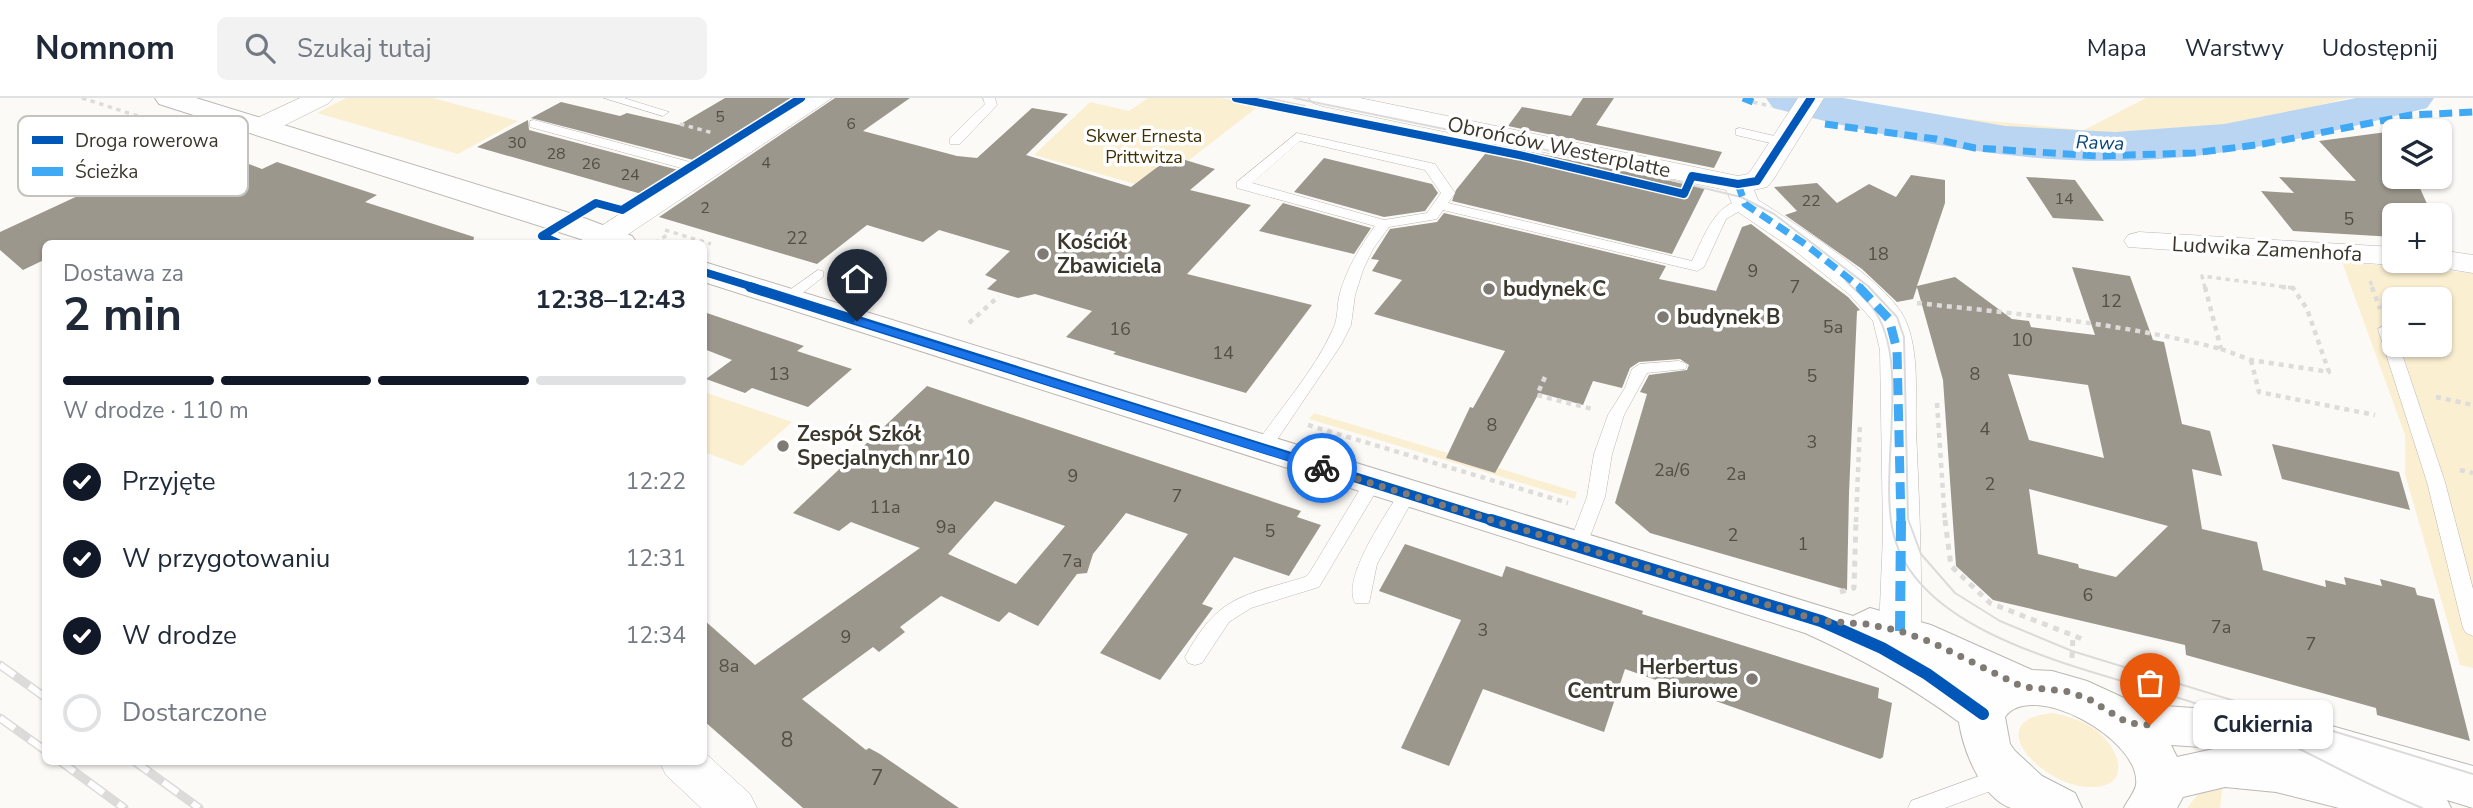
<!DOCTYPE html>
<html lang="pl">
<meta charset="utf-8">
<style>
:root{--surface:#fff;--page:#f2f2f3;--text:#1f2937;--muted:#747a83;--line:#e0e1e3;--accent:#111827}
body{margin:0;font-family:"Nunito Sans",sans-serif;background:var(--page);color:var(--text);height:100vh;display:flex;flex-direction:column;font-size:26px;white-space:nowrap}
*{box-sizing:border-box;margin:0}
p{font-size:23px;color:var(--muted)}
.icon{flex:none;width:38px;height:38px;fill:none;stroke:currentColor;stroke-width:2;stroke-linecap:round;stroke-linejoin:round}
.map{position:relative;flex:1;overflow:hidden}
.side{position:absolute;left:42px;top:142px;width:665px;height:525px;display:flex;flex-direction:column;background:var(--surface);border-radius:10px;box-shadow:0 2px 5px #0004}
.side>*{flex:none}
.controls{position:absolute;left:2382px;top:21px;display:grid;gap:14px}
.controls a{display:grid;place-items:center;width:70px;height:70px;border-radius:10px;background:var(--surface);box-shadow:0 2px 5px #0004;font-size:35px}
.pin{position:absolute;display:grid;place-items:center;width:60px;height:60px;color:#fff;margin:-72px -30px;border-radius:50% 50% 50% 0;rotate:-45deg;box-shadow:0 0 7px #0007}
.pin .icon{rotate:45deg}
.courier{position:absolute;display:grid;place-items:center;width:70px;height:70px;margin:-35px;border:5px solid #1a73e8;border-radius:50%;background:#fff;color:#222;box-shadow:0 2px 9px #0007}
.bubble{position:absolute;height:49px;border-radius:10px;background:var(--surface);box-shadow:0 2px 5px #0004;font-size:23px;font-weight:700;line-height:49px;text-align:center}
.overview em{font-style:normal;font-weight:700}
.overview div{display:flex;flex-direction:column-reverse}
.overview{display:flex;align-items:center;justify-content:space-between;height:119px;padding:0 21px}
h1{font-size:46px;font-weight:700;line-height:52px}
.bar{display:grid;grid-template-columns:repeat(4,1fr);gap:10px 7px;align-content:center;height:84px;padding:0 21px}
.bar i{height:9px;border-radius:5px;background:var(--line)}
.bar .on{background:var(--accent)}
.bar p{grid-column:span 4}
ol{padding:0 21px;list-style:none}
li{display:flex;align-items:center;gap:21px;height:77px}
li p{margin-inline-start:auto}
li .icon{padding:7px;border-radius:50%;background:var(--accent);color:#fff;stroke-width:4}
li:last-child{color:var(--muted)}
li i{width:38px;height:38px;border:4px solid var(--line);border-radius:50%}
header{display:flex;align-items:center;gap:42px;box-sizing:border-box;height:98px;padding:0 35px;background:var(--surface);border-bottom:2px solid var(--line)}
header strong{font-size:33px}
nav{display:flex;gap:38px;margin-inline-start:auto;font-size:24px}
.search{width:490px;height:63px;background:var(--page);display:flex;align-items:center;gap:18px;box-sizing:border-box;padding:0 24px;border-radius:10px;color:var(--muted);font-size:26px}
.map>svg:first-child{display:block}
</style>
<header>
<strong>Nomnom</strong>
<div class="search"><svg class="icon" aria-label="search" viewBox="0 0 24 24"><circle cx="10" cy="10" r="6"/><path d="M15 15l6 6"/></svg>Szukaj tutaj</div>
<nav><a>Mapa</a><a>Warstwy</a><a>Udostępnij</a></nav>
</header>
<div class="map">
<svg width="2473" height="710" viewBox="0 0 2473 710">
<rect width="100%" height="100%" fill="#fcfaf7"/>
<path fill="#fbefd2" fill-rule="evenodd" d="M346,0h87l85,23 -60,33 -141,-41z
M1148,0h73l39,7 -108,84 -118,-34 56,-53 39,9z
M2146,0h203c-65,16 -132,31 -199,35 -100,6 -205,-6 -302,-27l2,-7 46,13 188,18z
M2342,164l131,11v395l-13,-3 -55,-191v-39zM2394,201h46v46h-46z
M704,294l88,30 -50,44 -38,-14z
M1314,315l134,40 -2,5 49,15 3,-5 79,24 -2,7 -266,-80z
M2053,615c14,3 28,7 40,15 27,18 42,61 -5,59 -44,-1 -111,-67 -35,-74z
M2223,686l-3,24h-33l15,-19z"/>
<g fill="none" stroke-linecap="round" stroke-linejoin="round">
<path fill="#bad5f1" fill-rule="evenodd" d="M1766,0h77l162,28 110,6 109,-8 132,-26h78l-7,10c-84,21 -168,43 -255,50 -135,12 -269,-16 -399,-50z"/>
</g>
<path fill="#9c978c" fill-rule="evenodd" d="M725,0h71l-99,63 -166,-43 30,-16 59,14 7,-3 52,12z
M835,0h75l-47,33 94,25 20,2 55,-50 36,6 -42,41 105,32 41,-31 43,13 -25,21 61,15 -64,69 125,31 -66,88 -133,-39 3,-2 -50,-15 26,-26 -57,-17 -17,4 -31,-9 10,-9 -12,-5 25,-24 -71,-21 -16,12 -56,-17 -50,39 -158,-47z
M1583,0h31l-18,27 126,27 -8,16 -206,-42 14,-19 49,9z
M528,22l1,10 153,41 -37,24 -168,-48z
M2394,33v46h21l17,38h-38v22l-101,-6 -32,-40 33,2 -15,-16 77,4 -37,-40z
M178,39l84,32 15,-7 100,33 -12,7 109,35 -1,6h-427v16l-23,11 -23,-20v-18l108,-50 -16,-7z
M1493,46l212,44 -33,66 -220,-53 4,-11z
M1324,60l108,26 6,9 -13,18 -41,6 -90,-25z
M1911,77l34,5v23l-28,83 38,-9 57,42 17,2 2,6 64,8 -23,-68 58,9 23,64 11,2 18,82 28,7 12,45 -30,-7 10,60 55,13 6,28 63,17 -1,-7 21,5 -2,-8 38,9 -2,-7 35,9 2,7 17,4 36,142 -93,-26 -1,-7 -190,-53 -1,-10 -192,-45 -37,-34 -13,-186 -26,-93 -4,12 -16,3 -35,-33 -77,-54 12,-4 -23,-24 43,-4 20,20 32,-19 27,13zM2008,276l80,11 16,73 -75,-18zM2029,391l139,37 -52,51 -37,-9 -1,-4 -40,-10z
M2026,79l49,3 29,41 -51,-3z
M1283,105l88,25 -17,26 -95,-23z
M1444,115l222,53 -7,13 57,12 26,-64 9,-3 97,73 12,13 -3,1 -8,182 -2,97 -197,-57 -35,-30 32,-109 -7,-2 9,-17 38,-5 2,-5 -9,-6 -41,3 -9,6 -8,20 -29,-7 -10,24 -44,-12 -44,80 -49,-15 24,-51 3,1 32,-57 -131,-37 28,-34 -30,-9 7,-11 -8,-1 19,-30 47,-7z
M704,214l100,34 -7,5 55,18 -44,38 -56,-19 -7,5 -39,-14 26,-19 -28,-11z
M927,288l374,125 -4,6 24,8 -32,51 -55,-19 -32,47 11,4 -53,72 -60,-27 88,-119 -62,-21 -33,41 -6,19 -10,1 -39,52 -29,-14 -10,10 -58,-26 -41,31 5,5 -26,20 -6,-5 -71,52 64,51 3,-2 11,6 79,54h-156l-99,-87v-101l51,45 165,-117 -69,-26 -12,9 -46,-18zM995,403l70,25 -49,58 -68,-30z
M2272,346l127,28 11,38 -128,-31z
M1405,446l97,33 4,-11 137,45 -1,3 237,74 -1,10 14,5 -9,54 -3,2 -255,-90 -21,63 -121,-43 -34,77 -48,-18 60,-128 -82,-29z"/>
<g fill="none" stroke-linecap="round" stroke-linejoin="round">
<g stroke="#bbb8b2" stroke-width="1">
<path id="lane" d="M604,0h20l45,14 -6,4z
M983,0h12l2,7 -37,39h-10v-6l35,-34z
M534,22l178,48 2,3 -7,4 -177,-48v-6z
M1740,30l48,11 1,3 -6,4 -47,-11v-6z
M1297,35l138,31 20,29 -7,10 244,58c11,-22 25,-66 58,-60l2,3 -26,15 -22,48 -7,4 -254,-61 -6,9 -48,8 -16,22 -10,21 -8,25 -4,30 -10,20 -73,108 -6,2 -9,-6c26,-40 61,-77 80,-120 5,-10 4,-22 6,-32 6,-26 21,-50 36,-71l-138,-38v-6zM1300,43l125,29 16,23 -14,20 -43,7 -132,-37z
M818,172l5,1v6l-32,25h-10l-3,-3 3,-3z
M2386,226l8,5v16h5l46,137 28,107v47l-7,-3 -3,-5 -36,-146 -49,-153z
M1679,263l6,2 2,3 -2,3 -38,4 -23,42 -12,39 -7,43 -19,50 -2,5h-14l-2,-5 19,-50 7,-43 14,-39 17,-27 7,-19 8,-5z
M1372,379l9,6 -62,104 -68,21 -22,14 -27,41 -7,2 -7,-2 -3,-6c33,-62 58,-61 120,-80l5,-5 56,-93z
M1407,390l9,6 -39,70 -8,39h-14c-14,-25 32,-90 46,-113z
M2004,669l8,2 3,7 -3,7 -67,25h-37l3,-7z"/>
</g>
<g stroke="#bbb8b2" stroke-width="1">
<path id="street" d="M300,0h33l-4,5 -60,30h-18l-4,-6 4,-6z
M801,0h31l-217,145h-35l4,-6z
M1309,0h51l378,78 10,-2 4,-5 46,-71h26l-51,82 -6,7 -13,3 4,10c36,23 130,82 147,119 15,33 10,76 11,111 3,67 6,133 5,201l-6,11 -15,5 -15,-5 -6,-11 4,-97 -3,-184 -7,-29 -23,-26 -56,-45 -59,-40 -9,-20 -404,-84 -9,-3z
M2139,134l255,15v14h12l-12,4 -266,-18 -4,-6 4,-6z
M2440,152l33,5v18l-44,-7 -3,-5h14z
M704,654l46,42 7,14h-56l-35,-33 -7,-14h45z"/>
</g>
<g stroke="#bbb8b2" stroke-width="2">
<path id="secondary" d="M155,0h41l380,117 56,21 5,7h-44l-434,-139z
M704,164l1149,354 17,-8 61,17 101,45 20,1 35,10 50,23 126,9 44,6 166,47v42l-26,-8 4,8h-112l-63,-16 -51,-5 -42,10 -6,11h-53c3,-7 11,-16 12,-23 6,-46 -105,-106 -131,-68l5,27 5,7 27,25 33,17 7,15c-18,0 -56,0 -71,0 -30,-10 -48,-59 -52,-86 -49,-36 -98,-64 -154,-89l-1101,-351zM2171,647l47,3 -41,9z"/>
</g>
<path stroke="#dddcdb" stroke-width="3.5" stroke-dasharray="4.5 4.5" stroke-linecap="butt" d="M82,0l65,21
M1753,4l18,4
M680,26l33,9
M665,132l46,14
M655,145l15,-10
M837,182l27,8
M2370,183l3,7
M2205,190l-3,-12 91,12"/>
<path stroke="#dddcdb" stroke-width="4.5" stroke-dasharray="5 5" stroke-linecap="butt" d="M858,189l14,4
M2205,189l16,62
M2372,189l8,22
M1917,205c102,11 204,20 304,46
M969,225l30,-27
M2221,251l30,11 78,12 -22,-63 -14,-21 -11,-1
M2251,262l8,32 116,23
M1545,279l-8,18 55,14
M2436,299l37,8
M1937,305l8,119
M1308,327l260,78
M2460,372l13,3
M1856,424l4,-99"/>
<path stroke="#dddcdb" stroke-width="5" stroke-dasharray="6 6" stroke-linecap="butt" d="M1945,422l6,46 39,37 95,37
M1840,494l14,-4 2,-68
M2072,560l1,-23"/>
<use href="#lane" fill="#fffefe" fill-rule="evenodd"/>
<use href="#street" fill="#fffefe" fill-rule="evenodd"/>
<use href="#secondary" fill="#fffefe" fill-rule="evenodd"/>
<path stroke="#dcdbda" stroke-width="2" d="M1266,0l39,8
M1294,0l252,52 195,47 33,17 94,72 29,31 7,20 4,182 13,35 34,39 45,28 72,30 401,123
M1846,183c8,8 19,17 26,26 41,53 5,165 22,229 30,112 230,138 323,175 70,28 135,68 205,97"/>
<g stroke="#dcdbda" stroke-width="9">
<path id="rail" d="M0,567l46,33
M0,620l46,33
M60,663l64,47
M134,663l65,47"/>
</g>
<use href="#rail" stroke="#fff" stroke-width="6" stroke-dasharray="18" stroke-linecap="butt"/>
<path stroke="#3fa9f5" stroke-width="7" stroke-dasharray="13 7" stroke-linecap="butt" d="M1743,0l10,4
M1825,26l111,15 39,9 124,8 95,-3 69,-9 148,-29 62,-3
M1738,86l7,20 60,40 56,44"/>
<path stroke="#3fa9f5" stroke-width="9" stroke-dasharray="17 9" stroke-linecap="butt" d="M1859,189l30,32 8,31 4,172"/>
<path stroke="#3fa9f5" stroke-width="10" stroke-dasharray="20 10" stroke-linecap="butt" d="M1900,533l1,-111"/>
<g stroke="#fff" stroke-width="11">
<path id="cycleway-far2" d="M1236,0l283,57 165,39 8,-18 46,8 19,-3 54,-83
M558,145l-16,-7 54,-33 26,7 179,-112
M704,174l52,16"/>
</g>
<g stroke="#fff" stroke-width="14">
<path id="cycleway-far1" d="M750,189l747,235"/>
</g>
<g stroke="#fff" stroke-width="17">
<path id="cycleway" d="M1491,422l330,101 61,27 45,26 56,40"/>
</g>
<use href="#cycleway-far2" stroke="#0057b8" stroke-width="8"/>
<use href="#cycleway-far1" stroke="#0057b8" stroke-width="10"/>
<use href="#cycleway" stroke="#0057b8" stroke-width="12"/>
</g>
<path fill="#1a73e8" d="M857,220l469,147 1,3 -10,2 -464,-147z"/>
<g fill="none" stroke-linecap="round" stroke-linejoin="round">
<path stroke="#7f7b74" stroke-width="7" stroke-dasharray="0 12.6" d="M1322,370l499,153 45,3 34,7 31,11 92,45 42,4 22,7 41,25 22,2"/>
</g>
<g fill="#7f7b74" stroke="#fff" stroke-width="2.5">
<circle cx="1043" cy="156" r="7"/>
<circle cx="1489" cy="191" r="7"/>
<circle cx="1663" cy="219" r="7"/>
<circle cx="783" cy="348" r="7"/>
<circle cx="1752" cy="581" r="7"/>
</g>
<g text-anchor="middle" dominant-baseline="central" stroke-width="7" stroke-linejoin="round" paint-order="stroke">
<g font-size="16" fill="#534f45">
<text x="720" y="19">5</text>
<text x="851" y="26">6</text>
<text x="517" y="45">30</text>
<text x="556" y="56">28</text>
<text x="766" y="65">4</text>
<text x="591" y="66">26</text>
<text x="630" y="77">24</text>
<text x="2064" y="101">14</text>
<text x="1811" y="103">22</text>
<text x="705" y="110">2</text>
</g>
<g font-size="18" fill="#3f2f03" stroke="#fff">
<text x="1144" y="38">Skwer Ernesta<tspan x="1144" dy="21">Prittwitza</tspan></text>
</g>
<g font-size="18" fill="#534f45">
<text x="2349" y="121">5</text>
<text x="797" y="140">22</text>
<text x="1878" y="156">18</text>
<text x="1753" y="173">9</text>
<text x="1795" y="189">7</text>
<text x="2111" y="203">12</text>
<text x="1833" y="229">5a</text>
<text x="1120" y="231">16</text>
<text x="2022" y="242">10</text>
<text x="1223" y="255">14</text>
<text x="779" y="276">13</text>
<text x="1975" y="276">8</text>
<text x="1812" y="278">5</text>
<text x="1492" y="327">8</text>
<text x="1985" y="331">4</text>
<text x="1812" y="344">3</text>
<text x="1672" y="372">2a/6</text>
<text x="1736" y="376">2a</text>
<text x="1073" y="378">9</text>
<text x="1990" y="386">2</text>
<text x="1177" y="398">7</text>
<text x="885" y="409">11a</text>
<text x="946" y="429">9a</text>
<text x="1270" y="433">5</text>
<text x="1733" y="437">2</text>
<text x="1803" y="446">1</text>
<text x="1072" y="463">7a</text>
<text x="2088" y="497">6</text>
<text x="2221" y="529">7a</text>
<text x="1483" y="532">3</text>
<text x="846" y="539">9</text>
<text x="2311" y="546">7</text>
<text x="729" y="568">8a</text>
</g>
<g font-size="19" font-style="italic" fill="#054476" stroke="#fff">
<text transform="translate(2100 45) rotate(2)">Rawa</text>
</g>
<g font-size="21" fill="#3b372d" stroke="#fff">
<text transform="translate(1559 49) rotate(12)">Obrońców Westerplatte</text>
<text transform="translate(2267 151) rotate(3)">Ludwika Zamenhofa</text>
</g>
<g font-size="21" font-weight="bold" fill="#3b372d" stroke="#fff" text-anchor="start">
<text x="1057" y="144">Kościół<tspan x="1057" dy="24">Zbawiciela</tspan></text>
<text x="1503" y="191">budynek C</text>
<text x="1677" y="219">budynek B</text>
<text x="797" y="336">Zespół Szkół<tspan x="797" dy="24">Specjalnych nr 10</tspan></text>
<text x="1738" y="569" text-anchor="end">Herbertus<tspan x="1738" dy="24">Centrum Biurowe</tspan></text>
</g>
<g font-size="21" fill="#534f45">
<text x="787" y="642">8</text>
<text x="877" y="680">7</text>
</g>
</g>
<rect x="18" y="18" width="230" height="80" rx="10" fill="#fff" stroke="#c4c3c0" stroke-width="2"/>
<rect x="32" y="38" width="31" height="8" fill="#0057b8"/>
<rect x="32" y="69" width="31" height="9" fill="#3fa9f5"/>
<g font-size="19" fill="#3b372d">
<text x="75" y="49">Droga rowerowa</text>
<text x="75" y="80">Ścieżka</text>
</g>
</svg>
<div class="controls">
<a><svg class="icon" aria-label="layers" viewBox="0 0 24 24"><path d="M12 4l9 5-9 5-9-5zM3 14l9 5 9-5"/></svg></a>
<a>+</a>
<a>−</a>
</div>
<div class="pin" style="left:2150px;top:627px;background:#ea580c"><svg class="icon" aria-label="bag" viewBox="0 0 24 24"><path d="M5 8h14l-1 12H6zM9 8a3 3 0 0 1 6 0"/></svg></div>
<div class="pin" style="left:857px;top:223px;background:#1f2937"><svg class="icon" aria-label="home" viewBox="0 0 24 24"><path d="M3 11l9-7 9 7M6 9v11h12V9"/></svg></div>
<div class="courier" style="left:1322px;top:370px"><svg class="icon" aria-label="bike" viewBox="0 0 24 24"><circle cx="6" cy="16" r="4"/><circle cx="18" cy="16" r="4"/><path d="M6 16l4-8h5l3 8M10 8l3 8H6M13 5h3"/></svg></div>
<div class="bubble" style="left:2193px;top:602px;width:140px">Cukiernia</div>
<section class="side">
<div class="overview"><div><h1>2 min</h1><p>Dostawa za</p></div><em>12:38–12:43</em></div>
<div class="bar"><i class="on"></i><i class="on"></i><i class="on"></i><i></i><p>W drodze · 110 m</p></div>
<ol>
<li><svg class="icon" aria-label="check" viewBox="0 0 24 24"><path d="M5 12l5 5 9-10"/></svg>Przyjęte<p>12:22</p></li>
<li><svg class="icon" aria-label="check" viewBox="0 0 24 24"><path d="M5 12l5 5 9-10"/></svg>W przygotowaniu<p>12:31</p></li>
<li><svg class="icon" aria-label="check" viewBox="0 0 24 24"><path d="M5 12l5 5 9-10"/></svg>W drodze<p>12:34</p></li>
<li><i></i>Dostarczone</li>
</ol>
</section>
</div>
